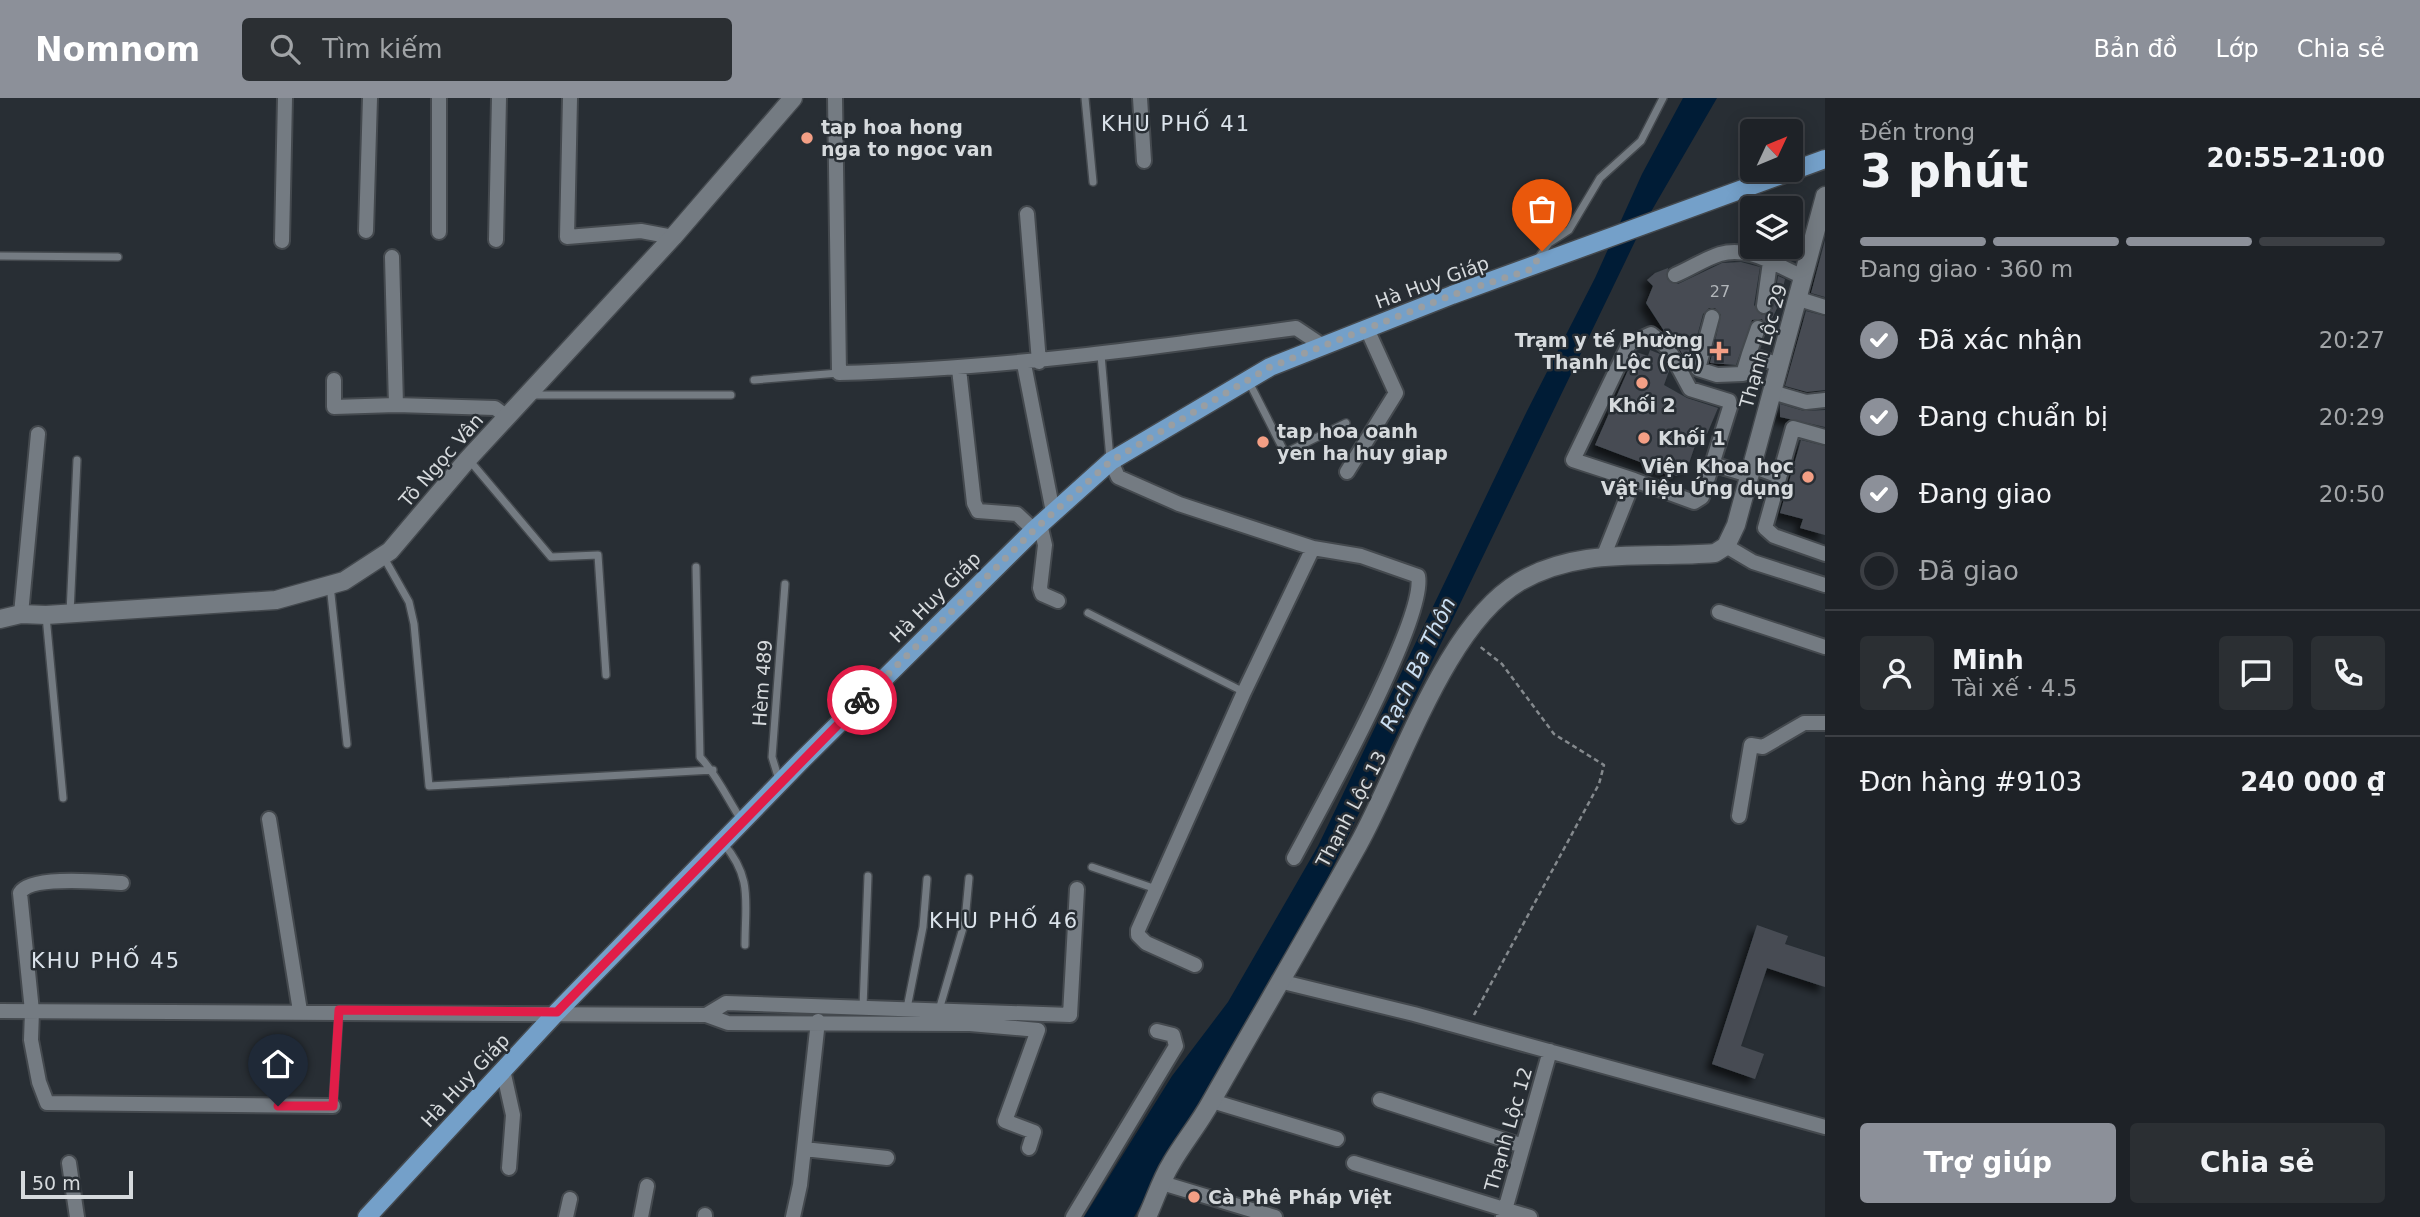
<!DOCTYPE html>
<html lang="vi">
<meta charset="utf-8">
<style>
:root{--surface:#1e2227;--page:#2b2f33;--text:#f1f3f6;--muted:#a1a4a7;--line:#3c3f44;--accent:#8c9099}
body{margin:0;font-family:"DejaVu Sans",sans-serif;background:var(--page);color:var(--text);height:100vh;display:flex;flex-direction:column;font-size:26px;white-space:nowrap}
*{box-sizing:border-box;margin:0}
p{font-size:23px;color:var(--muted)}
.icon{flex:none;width:38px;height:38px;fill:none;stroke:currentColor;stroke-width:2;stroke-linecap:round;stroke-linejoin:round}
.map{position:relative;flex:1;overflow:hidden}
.details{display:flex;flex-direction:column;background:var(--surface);width:595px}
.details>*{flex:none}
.needle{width:46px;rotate:46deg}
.controls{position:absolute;left:1740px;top:21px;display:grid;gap:14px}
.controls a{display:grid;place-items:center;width:63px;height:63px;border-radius:7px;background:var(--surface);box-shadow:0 4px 18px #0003,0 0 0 2px var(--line);font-size:35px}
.scale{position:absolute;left:21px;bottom:18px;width:112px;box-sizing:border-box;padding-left:7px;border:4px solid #d6dadd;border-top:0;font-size:19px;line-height:24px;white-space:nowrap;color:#d6dadd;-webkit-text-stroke:5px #282e34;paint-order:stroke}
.pin{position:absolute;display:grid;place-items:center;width:60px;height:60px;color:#fff;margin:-72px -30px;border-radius:50% 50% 50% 0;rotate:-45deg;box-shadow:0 0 7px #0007}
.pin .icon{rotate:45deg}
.courier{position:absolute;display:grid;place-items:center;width:70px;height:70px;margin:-35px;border:5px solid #e11d48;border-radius:50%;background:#fff;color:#222;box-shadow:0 2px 9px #0007}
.headline em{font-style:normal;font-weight:700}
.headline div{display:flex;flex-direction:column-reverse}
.headline{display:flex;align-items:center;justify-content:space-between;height:119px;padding:0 35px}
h1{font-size:46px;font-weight:700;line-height:52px}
.bar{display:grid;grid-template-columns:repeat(4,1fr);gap:10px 7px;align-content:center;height:84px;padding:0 35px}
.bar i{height:9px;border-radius:5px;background:var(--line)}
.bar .selected{background:var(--accent)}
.bar p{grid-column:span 4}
.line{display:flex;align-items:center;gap:18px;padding:0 35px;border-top:2px solid var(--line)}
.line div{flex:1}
.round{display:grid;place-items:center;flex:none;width:74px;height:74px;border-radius:7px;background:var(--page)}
ol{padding:0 35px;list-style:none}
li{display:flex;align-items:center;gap:21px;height:77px}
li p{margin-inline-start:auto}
li .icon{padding:7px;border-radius:50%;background:var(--accent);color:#fff;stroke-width:4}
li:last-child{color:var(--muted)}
li i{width:38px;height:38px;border:4px solid var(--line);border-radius:50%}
.button{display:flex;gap:14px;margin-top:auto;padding:14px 35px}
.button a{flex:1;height:80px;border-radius:7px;background:var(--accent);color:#fff;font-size:28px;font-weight:700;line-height:80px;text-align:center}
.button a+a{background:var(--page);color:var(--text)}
header{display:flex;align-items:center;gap:42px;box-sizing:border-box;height:98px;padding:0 35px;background:var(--accent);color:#fff}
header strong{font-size:33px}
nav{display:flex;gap:38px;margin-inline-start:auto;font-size:24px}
.search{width:490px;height:63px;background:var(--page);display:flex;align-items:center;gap:18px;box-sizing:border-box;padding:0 24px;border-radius:7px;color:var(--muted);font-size:26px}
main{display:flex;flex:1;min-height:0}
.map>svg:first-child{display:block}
</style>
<header>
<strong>Nomnom</strong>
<div class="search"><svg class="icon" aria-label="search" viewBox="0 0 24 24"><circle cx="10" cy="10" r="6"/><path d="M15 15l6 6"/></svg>Tìm kiếm</div>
<nav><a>Bản đồ</a><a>Lớp</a><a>Chia sẻ</a></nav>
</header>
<main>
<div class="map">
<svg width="1825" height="1119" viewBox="0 0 1825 1119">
<defs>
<filter id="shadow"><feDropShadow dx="-6" dy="6" stdDeviation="3.5" flood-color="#0009"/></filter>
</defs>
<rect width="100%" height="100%" fill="#282e34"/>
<path fill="#001c36" d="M1683,0h34l-76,131 -362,750 -100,158 -45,80h-50l88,-141 56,-74 90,-156 209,-435 68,-133 47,-104z"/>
<path fill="#464c53" filter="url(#shadow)" d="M1825,142v57l-14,-4z
M1741,164l19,5 -6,38 8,10h6l5,-7 5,-32 7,3 -5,23 -13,27 -5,-10 -10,1 -16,45 -26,-2 11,-48 -6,-7h-6l-6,6 -14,52 -13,-23 -10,-9 -20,-31 7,-17 -6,-6 8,-7 13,-5 -1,11 11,5 44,-21z
M1806,213l19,5v74l-18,2 -22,-6z
M1650,252l10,4 9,17 -5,14 23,13 31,10 -11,26 -7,-3 -13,38 -7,-3 -3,10 -82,-31 41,-93 12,4z
M1780,306l24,7 21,-1v17l-45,-10z
M1801,342l24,6v89l-25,-7 3,-9 -23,-6z
M1757,827l31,11 -3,8 40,13v30l-58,-19 -26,78 23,8 -9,25 -43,-15z"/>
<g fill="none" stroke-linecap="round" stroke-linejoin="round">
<g stroke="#44494e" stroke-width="10">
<path id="service" d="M1085,0l8,84
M0,158l118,1
M1537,162l12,-17 20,-13 31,-52 41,-37 22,-43
M1101,257l9,104
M754,282l85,-7
M1248,282l37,73 61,-30
M532,297h199
M470,363l81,96 47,-2 8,120
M383,458l26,46 5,22 15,162 284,-16
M696,469l4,190c17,18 28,43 42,64
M330,487l17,159
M70,515l7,-153
M1088,515l156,79
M46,518l17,182
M780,685l-8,-26 13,-173
M723,745c30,35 22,58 22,102
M1092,769l64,22
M863,909l5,-131
M907,910l16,-81 4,-48
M939,912l26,-89 4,-43
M333,1008l6,-94"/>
</g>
<g stroke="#44494e" stroke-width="18">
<path id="minor" d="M570,0l-3,139 74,-6 32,6
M835,0l4,275c156,-4 303,-24 457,-45l27,18
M1140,0l4,63
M1027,116l12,148
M366,133l4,-133
M439,134v-134
M496,142l3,-142
M282,143l3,-143
M392,159l4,148 99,3 12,9
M1675,177c15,-6 29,-16 45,-21 30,-9 58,13 84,23
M1799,201l26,8
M1764,208l6,-44
M1712,219l-14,52 19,6 26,-1 6,-20
M1758,230l-9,26 30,11
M1024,266l29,148
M959,271l15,134 4,8 39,3 17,16
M334,282v27l62,-2
M1772,294l34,10 19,-2
M1825,339l-32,-9 -28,100 9,8 51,18
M1111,363l7,16 61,27 134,44 48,8 57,20c9,42 -99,235 -124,282
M1712,366l37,11
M1752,368l27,10
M1347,374l49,-79 -29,-64
M1040,426l5,21 -5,43 2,6 16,7
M1726,448l27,16 72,23
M1604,457l30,-75 60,22 8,-5 28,-90 -1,-6 -39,-12 -22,-41 -17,-14 -22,10 -56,116 61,20
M1719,514l106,35
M21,516l17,-180
M1739,718l12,-71 12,2 41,-24h21
M269,721l31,192
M122,785c-20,-1 -92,-8 -102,10l12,118 -1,29 8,42 8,21 286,3
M1195,867l-49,-22 -8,-8v-5l106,-238 69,-144
M1279,883l135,33 411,113
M0,913l706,4 22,8 242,1 68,6 -33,91 29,11 -5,16
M706,917l20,-12 344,12 7,-126
M503,972l10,45 -4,53
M1380,1002l143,46
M1212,1003l125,38
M804,1051l83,9
M69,1065l8,54
M1354,1065l176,54
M1162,1085l113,34
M566,1119l4,-18
M641,1119l6,-31
M705,1119v-2
M793,1119l7,-32 18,-164
M1073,1119l103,-171 -3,-11 -16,-4
M1503,1119l47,-166"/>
</g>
<g stroke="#44494e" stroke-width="21">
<path id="tertiary" d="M0,521l21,-5 25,1 230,-15 68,-19 46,-30 78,-92 205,-222 120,-139
M1147,1119c8,-17 14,-37 24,-53 12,-21 28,-40 40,-62 49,-86 99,-171 147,-257 43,-77 86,-218 161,-263 61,-36 129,-23 196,-29l11,-7 10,-21 89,-329"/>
</g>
<g stroke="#44494e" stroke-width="21">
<path id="primary" d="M367,1119l190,-205 245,-252 232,-230 77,-69 159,-94 182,-72 373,-136"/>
</g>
<path stroke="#84898d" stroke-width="2.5" stroke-dasharray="5 3.5" stroke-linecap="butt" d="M1474,917l125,-231 5,-19 -50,-31 -52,-70 -24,-19"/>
<use href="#service" stroke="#747b82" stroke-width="7"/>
<use href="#minor" stroke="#747b82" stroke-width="14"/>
<use href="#tertiary" stroke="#747b82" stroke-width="18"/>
<use href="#primary" stroke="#74a0c9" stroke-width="18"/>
</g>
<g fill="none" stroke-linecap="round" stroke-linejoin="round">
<path stroke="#999ea2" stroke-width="7" stroke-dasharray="0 12.6" d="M862,602l172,-170 77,-69 159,-94 182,-72 80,-26 10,-18"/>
<path stroke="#e11d48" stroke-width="9" d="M278,1008h55l6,-96 218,2 305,-312"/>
</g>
<g fill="#f39f85" stroke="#282e34" stroke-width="2.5">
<circle cx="807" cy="40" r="7"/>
<path d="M1715.5 242.5h7v7h7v7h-7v7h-7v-7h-7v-7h7z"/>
<circle cx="1642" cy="285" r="7"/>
<circle cx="1644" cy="340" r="7"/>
<circle cx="1263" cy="344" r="7"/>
<circle cx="1808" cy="379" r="7"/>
<circle cx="1194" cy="1099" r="7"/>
</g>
<g text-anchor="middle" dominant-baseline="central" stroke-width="5" stroke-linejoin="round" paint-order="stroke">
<g font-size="16" fill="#b2b6ba">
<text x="1720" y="193">27</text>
</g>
<g font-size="19" font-weight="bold" fill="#d6dadd" stroke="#282e34" text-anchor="start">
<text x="821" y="29">tap hoa hong<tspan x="821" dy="22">nga to ngoc van</tspan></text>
<text x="1703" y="242" text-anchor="end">Trạm y tế Phường<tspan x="1703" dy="22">Thạnh Lộc (Cũ)</tspan></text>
<text x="1642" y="307" text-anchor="middle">Khối 2</text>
<text x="1277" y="333">tap hoa oanh<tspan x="1277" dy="22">yen ha huy giap</tspan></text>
<text x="1658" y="340">Khối 1</text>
<text x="1794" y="368" text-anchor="end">Viện Khoa học<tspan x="1794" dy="22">Vật liệu Ứng dụng</tspan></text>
<text x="1208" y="1099">Cà Phê Pháp Việt</text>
</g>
<g font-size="19" fill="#d6dadd" stroke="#282e34">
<text transform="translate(1432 184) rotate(-20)">Hà Huy Giáp</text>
<text transform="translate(1763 248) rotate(-74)">Thạnh Lộc 29</text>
<text transform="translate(441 362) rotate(-49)">Tô Ngọc Vân</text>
<text transform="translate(935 499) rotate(-45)">Hà Huy Giáp</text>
<text transform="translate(762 585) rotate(-86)">Hèm 489</text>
<text transform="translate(1351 711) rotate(-62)">Thạnh Lộc 13</text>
<text transform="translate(465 982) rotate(-47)">Hà Huy Giáp</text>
<text transform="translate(1508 1031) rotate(-74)">Thạnh Lộc 12</text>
</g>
<g font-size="21" letter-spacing="2" fill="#dce4ec" stroke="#282e34">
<text x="1176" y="26">KHU PHỐ 41</text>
<text x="1004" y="823">KHU PHỐ 46</text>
<text x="106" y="863">KHU PHỐ 45</text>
</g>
<g font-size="21" font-style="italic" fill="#cbe0f4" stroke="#282e34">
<text transform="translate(1418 566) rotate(-64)">Rạch Ba Thôn</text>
</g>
</g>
</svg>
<div class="controls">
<a><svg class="needle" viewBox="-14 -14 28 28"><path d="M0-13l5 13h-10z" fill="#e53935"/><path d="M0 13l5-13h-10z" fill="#a1a4a7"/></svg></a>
<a><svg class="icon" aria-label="layers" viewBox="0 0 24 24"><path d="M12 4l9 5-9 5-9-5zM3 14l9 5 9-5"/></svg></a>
</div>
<div class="scale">50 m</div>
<div class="pin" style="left:1542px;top:153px;background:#ea580c"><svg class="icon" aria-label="bag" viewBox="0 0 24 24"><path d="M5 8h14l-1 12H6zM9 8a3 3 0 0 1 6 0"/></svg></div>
<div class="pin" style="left:278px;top:1008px;background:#1f2937"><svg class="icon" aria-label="home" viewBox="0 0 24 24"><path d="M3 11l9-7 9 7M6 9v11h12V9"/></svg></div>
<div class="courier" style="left:862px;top:602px"><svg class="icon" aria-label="bike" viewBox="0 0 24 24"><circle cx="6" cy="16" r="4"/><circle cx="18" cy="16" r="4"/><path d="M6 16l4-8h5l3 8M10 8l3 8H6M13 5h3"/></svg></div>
</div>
<section class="details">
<div class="headline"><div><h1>3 phút</h1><p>Đến trong</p></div><em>20:55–21:00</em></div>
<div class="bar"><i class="selected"></i><i class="selected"></i><i class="selected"></i><i></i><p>Đang giao · 360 m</p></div>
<ol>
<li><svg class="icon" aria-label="check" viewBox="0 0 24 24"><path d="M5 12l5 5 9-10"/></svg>Đã xác nhận<p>20:27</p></li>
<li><svg class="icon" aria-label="check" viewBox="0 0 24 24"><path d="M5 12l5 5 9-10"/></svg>Đang chuẩn bị<p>20:29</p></li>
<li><svg class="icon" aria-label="check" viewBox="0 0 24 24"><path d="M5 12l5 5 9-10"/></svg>Đang giao<p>20:50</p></li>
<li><i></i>Đã giao</li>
</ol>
<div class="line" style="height:126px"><a class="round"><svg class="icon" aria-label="person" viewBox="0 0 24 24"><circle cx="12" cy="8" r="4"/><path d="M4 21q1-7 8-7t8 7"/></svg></a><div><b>Minh</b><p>Tài xế · 4.5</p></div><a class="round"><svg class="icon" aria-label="chat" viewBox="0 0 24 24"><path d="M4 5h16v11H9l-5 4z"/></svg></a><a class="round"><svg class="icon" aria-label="phone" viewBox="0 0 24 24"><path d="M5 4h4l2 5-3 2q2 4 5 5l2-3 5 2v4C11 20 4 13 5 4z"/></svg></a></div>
<div class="line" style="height:91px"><div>Đơn hàng #9103</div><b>240 000 ₫</b></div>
<div class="button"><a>Trợ giúp</a><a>Chia sẻ</a></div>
</section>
</main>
